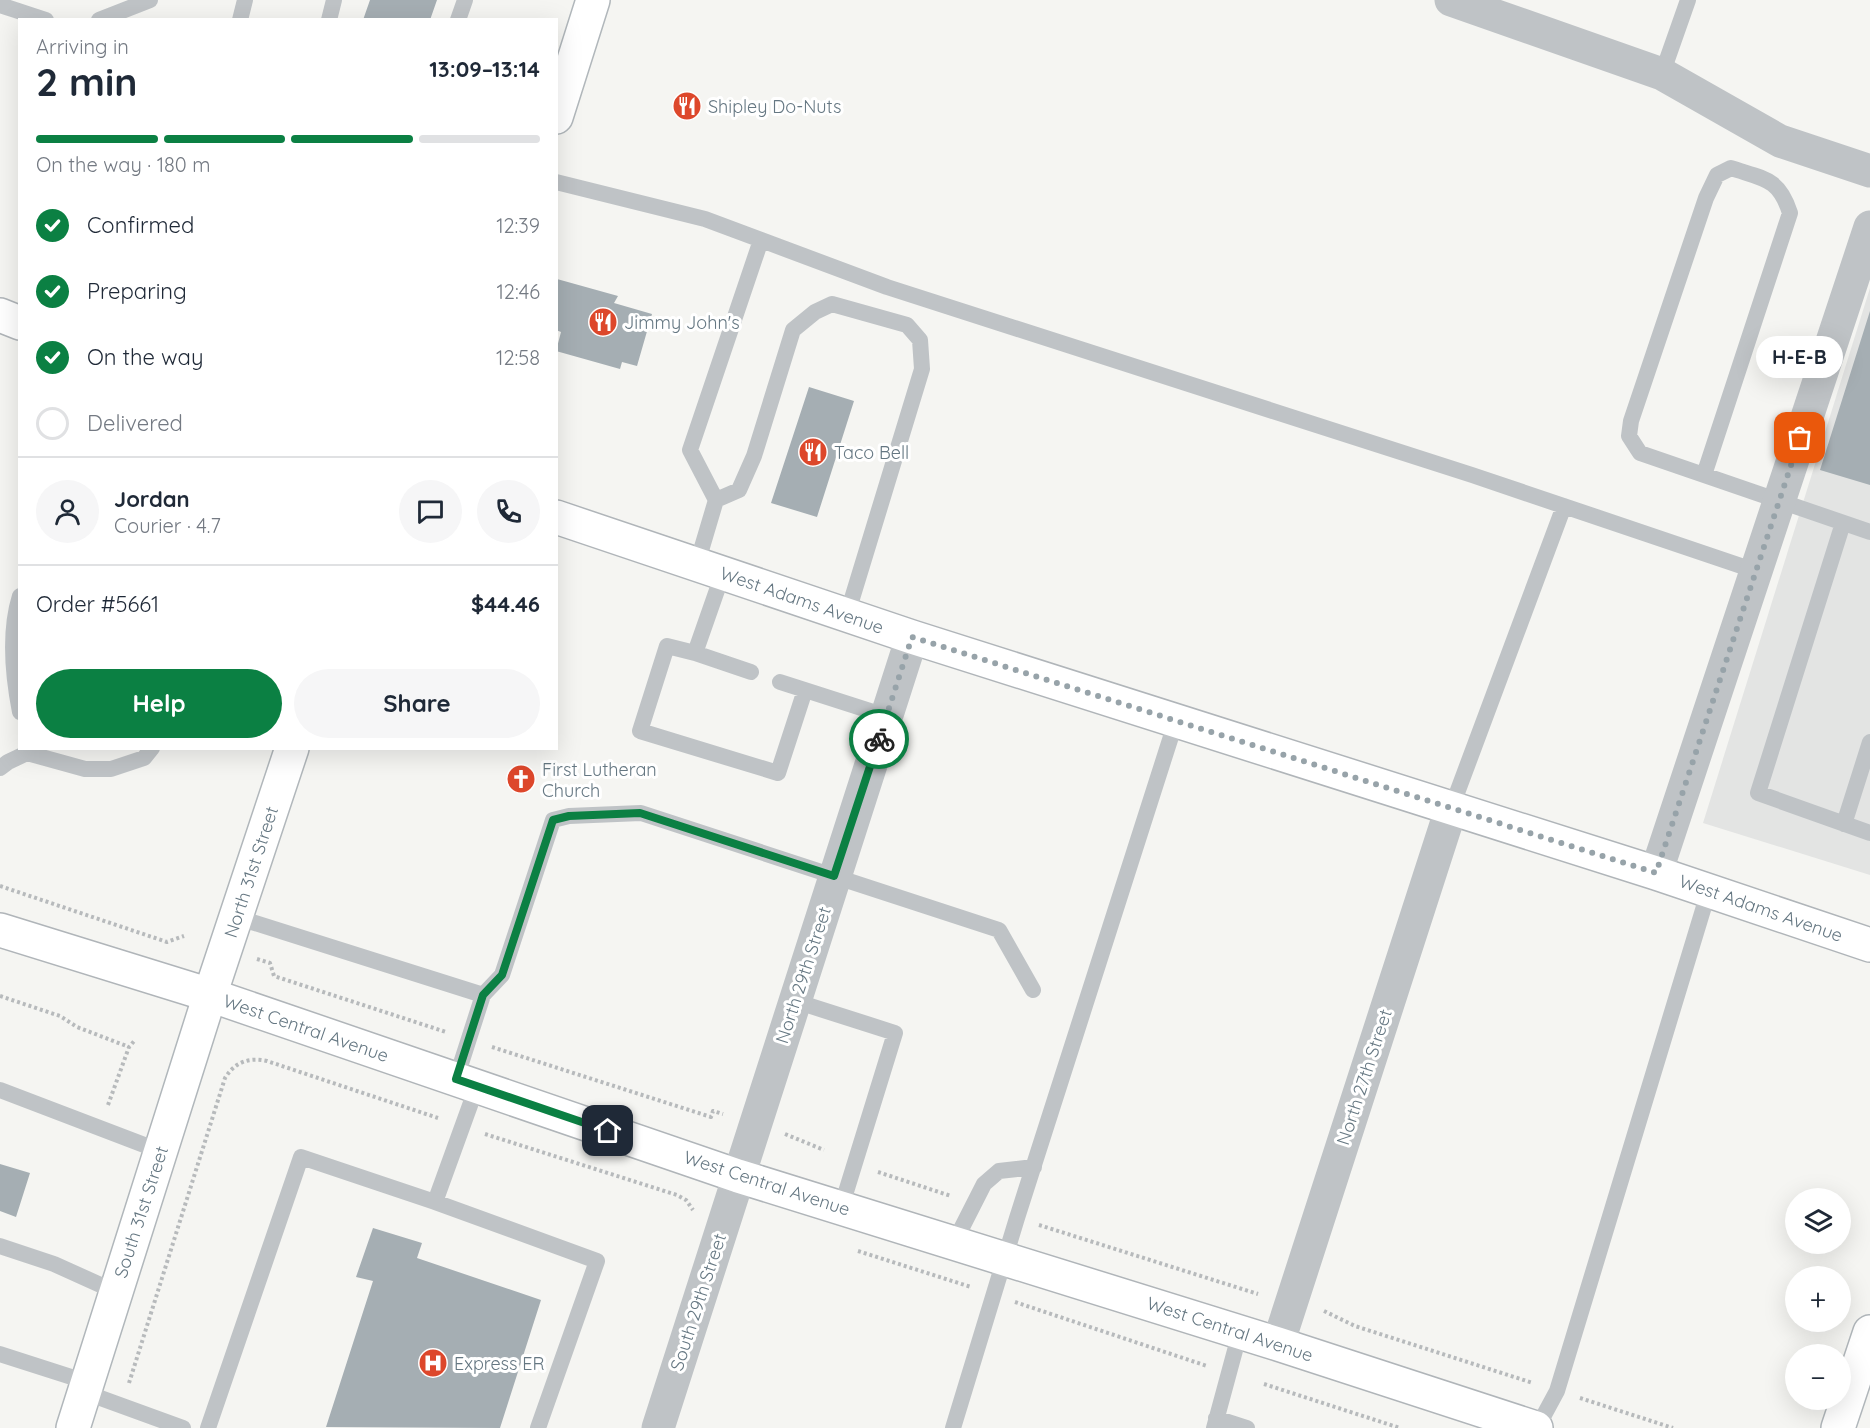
<!DOCTYPE html>
<meta charset="utf-8">
<style>
:root{--surface:#fff;--page:#f6f6f7;--text:#1f2937;--muted:#747a83;--line:#e0e1e3;--accent:#0b8043}
body{margin:0;font-family:Quicksand,sans-serif;background:var(--page);color:var(--text);height:100vh;display:flex;flex-direction:column;font-size:22px;white-space:nowrap}
*{box-sizing:border-box;margin:0}
p{font-size:20px;color:var(--muted)}
.icon{flex:none;width:33px;height:33px;fill:none;stroke:currentColor;stroke-width:2;stroke-linecap:round;stroke-linejoin:round}
.map{position:relative;flex:1;overflow:hidden}
.drawer{position:absolute;left:18px;top:18px;width:540px;height:732px;display:flex;flex-direction:column;background:var(--surface);border-radius:0px;box-shadow:0 6px 24px #0002}
.drawer>*{flex:none}
.controls{position:absolute;left:1785px;top:1188px;display:grid;gap:12px}
.controls a{display:grid;place-items:center;width:66px;height:66px;border-radius:50%;background:var(--surface);box-shadow:0 6px 24px #0002;font-size:30px}
.pin{position:absolute;display:grid;place-items:center;width:51px;height:51px;color:#fff;margin:-26px;border-radius:12px;box-shadow:0 3px 9px #0006}
.courier{position:absolute;display:grid;place-items:center;width:60px;height:60px;margin:-30px;border:4px solid #0b8043;border-radius:50%;background:#fff;color:#222;box-shadow:0 2px 8px #0007}
.bubble{position:absolute;height:42px;border-radius:21px;background:var(--surface);box-shadow:0 6px 24px #0002;font-size:20px;font-weight:800;line-height:42px;text-align:center}
.overview em{font-style:normal;font-weight:800}
.overview div{display:flex;flex-direction:column-reverse}
.overview{display:flex;align-items:center;justify-content:space-between;height:102px;padding:0 18px}
h1{font-size:39px;font-weight:800;line-height:45px}
.bar{display:grid;grid-template-columns:repeat(4,1fr);gap:9px 6px;align-content:center;height:72px;padding:0 18px}
.bar i{height:8px;border-radius:4px;background:var(--line)}
.bar .active{background:var(--accent)}
.bar p{grid-column:span 4}
.line{display:flex;align-items:center;gap:15px;padding:0 18px;border-top:2px solid var(--line)}
.line div{flex:1}
.round{display:grid;place-items:center;flex:none;width:63px;height:63px;border-radius:32px;background:var(--page)}
ol{padding:0 18px;list-style:none}
li{display:flex;align-items:center;gap:18px;height:66px}
li p{margin-inline-start:auto}
li .icon{padding:6px;border-radius:50%;background:var(--accent);color:#fff;stroke-width:4}
li:last-child{color:var(--muted)}
li i{width:33px;height:33px;border:3px solid var(--line);border-radius:50%}
.action{display:flex;gap:12px;margin-top:auto;padding:12px 18px}
.action a{flex:1;height:69px;border-radius:36px;background:var(--accent);color:#fff;font-size:24px;font-weight:800;line-height:69px;text-align:center}
.action a+a{background:var(--page);color:var(--text)}
.map>svg:first-child{display:block}
</style>
<div class="map">
<svg width="1870" height="1428" viewBox="0 0 1870 1428">
<rect width="100%" height="100%" fill="#f5f5f2"/>
<path fill="#e3e4e3" d="M1870,288v587l-167,-52z"/>
<path fill="#a5aeb3" d="M370,0h67l-7,20h-67z
M557,279l61,17 -4,7 38,11 -15,52 -15,-4 -2,7 -64,-18 5,-19 -5,-2z
M1870,311v174l-50,-15z
M809,387l45,14 -37,116 -46,-14z
M0,1164l30,9 -14,44 -16,-6z
M373,1228l49,15 -5,15 124,42 -41,128 -174,-1 47,-146 -17,-4z"/>
<g fill="none" stroke-linecap="round" stroke-linejoin="round">
<g stroke="#b1b7bb" stroke-width="36">
<path id="secondary" d="M556,117l37,-117
M73,1428l137,-433 82,-247
M1838,1428l32,-96"/>
</g>
<g stroke="#b0b5b9" stroke-width="36">
<path id="primary" d="M0,315l20,8
M556,517l356,120 744,236 214,72
M0,930l210,65 528,181 540,168 258,84"/>
</g>
<path stroke="#b7babc" stroke-width="4" stroke-dasharray="3 3" stroke-linecap="butt" d="M0,886l167,56 17,-6
M257,959l13,4 4,13 172,56
M0,996l60,20 17,11 52,20
M492,1047l219,70 2,-6 10,3
M108,1105l21,-58 6,-7
M485,1134l192,61 9,5 7,10
M785,1134l39,16
M878,1172l73,24
M1039,1225l219,69
M858,1251l113,36
M1015,1302l192,64
M1324,1311l31,15 178,57
M129,1383l96,-305c10,-16 24,-21 42,-17l171,57
M1264,1384l136,44
M1580,1398l93,30"/>
<path stroke="#bfc3c6" stroke-width="16" d="M0,5l46,15
M99,20l51,-20
M240,20l5,-20
M329,20l5,-20
M458,20l7,-20
M1662,74l26,-74
M556,182l149,37 182,68 585,188 284,96
M1704,475l86,-262c-11,-35 -26,-34 -59,-45l-14,7 -11,23 -75,223 -2,15 11,17 230,79
M716,500l-26,-50 71,-210
M1843,523l-85,270 112,40
M697,564l19,-64 23,-10 15,-34 39,-126 22,-18 17,-8 75,21 13,15 2,29 -75,246
M723,573l-28,80 -28,-7 -27,85 138,42 27,-83 81,26
M20,596c-11,35 -7,80 0,116
M695,653l56,19
M780,682l25,8
M0,768l8,-6 19,-9 58,16h26l33,-11 8,-10
M1451,809l113,-303
M1844,824l26,-82
M236,917l247,78
M795,1001l100,32 -54,175
M456,1079l27,-84 19,-20 51,-155 16,-4 72,-3 358,117 34,60
M0,1090l160,61
M435,1202l162,59 -59,167
M954,1243l30,-59 15,-13 35,-4
M0,1246l54,18 62,28
M0,1354l87,28
M84,1392l99,36
M1216,1418l31,10
M208,1428l93,-271 134,45 42,-116
M953,1428l64,-210 159,-497
M1214,1428l26,-96
M1537,1428l20,-37 152,-501"/>
<path stroke="#bfc3c6" stroke-width="33" d="M1451,0l211,74 118,67 90,30
M1656,873l214,-646
M1278,1344l173,-535
M658,1428l254,-791"/>
<use href="#secondary" stroke="#fff" stroke-width="33"/>
<use href="#primary" stroke="#fff" stroke-width="33"/>
</g>
<g fill="none" stroke-linecap="round" stroke-linejoin="round">
<path stroke="#97a3a9" stroke-width="6" stroke-dasharray="0 10.8" d="M879,739l33,-102 744,236 144,-435"/>
<path stroke="#0b8043" stroke-width="8" d="M608,1131l-152,-52 27,-84 19,-20 51,-155 16,-4 71,-3 194,63 45,-137"/>
</g>
<defs>
<g id="restaurant-disc" transform="scale(1.5)"><circle r="9.5" fill="#dd472b" stroke="#fff"/><path d="M-5-6h1v4h1v-4h1v4h1v-4h1v5L-1.5 .5V6h-2V.5L-5-1ZM5-6V6H3V1.5H1.5Q1.5-4 5-6Z" fill="#fff"/></g>
<g id="church-disc" transform="scale(1.5)"><circle r="9.5" fill="#dd472b" stroke="#fff"/><path d="M-1.2-6h2.4v3.5h3.3v2.4h-3.3V6h-2.4V-.1h-3.3v-2.4h3.3Z" fill="#fff"/></g>
<g id="hospital-disc" transform="scale(1.5)"><circle r="9.5" fill="#dd472b" stroke="#fff"/><path d="M-5-5h3v3.5h4V-5h3V5h-3V1.5h-4V5h-3Z" fill="#fff"/></g>
</defs>
<g fill-rule="evenodd">
<use href="#restaurant-disc" x="687" y="106"/>
<use href="#restaurant-disc" x="603" y="322"/>
<use href="#restaurant-disc" x="813" y="452"/>
<use href="#church-disc" x="521" y="779"/>
<use href="#hospital-disc" x="433" y="1363"/>
</g>
<g text-anchor="middle" dominant-baseline="central" stroke-width="6" stroke-linejoin="round" paint-order="stroke">
<g font-size="18" fill="#657782" stroke="#fff" text-anchor="start">
<text x="708" y="106">Shipley Do-Nuts</text>
<text x="624" y="322">Jimmy John's</text>
<text x="834" y="452">Taco Bell</text>
<text x="542" y="769">First Lutheran<tspan x="542" dy="21">Church</tspan></text>
<text x="454" y="1363">Express ER</text>
</g>
<g font-size="18" fill="#657782" stroke="#fff">
<text transform="translate(802 600) rotate(19)">West Adams Avenue</text>
<text transform="translate(251 872) rotate(-72)">North 31st Street</text>
<text transform="translate(1761 908) rotate(19)">West Adams Avenue</text>
<text transform="translate(803 975) rotate(-72)">North 29th Street</text>
<text transform="translate(306 1028) rotate(19)">West Central Avenue</text>
<text transform="translate(1364 1077) rotate(-72)">North 27th Street</text>
<text transform="translate(767 1183) rotate(18)">West Central Avenue</text>
<text transform="translate(141 1212) rotate(-72)">South 31st Street</text>
<text transform="translate(698 1302) rotate(-72)">South 29th Street</text>
<text transform="translate(1230 1329) rotate(18)">West Central Avenue</text>
</g>
</g>
</svg>
<div class="controls">
<a><svg class="icon" aria-label="layers" viewBox="0 0 24 24"><path d="M12 4l9 5-9 5-9-5zM3 14l9 5 9-5"/></svg></a>
<a>+</a>
<a>−</a>
</div>
<div class="pin" style="left:1800px;top:438px;background:#ea580c"><svg class="icon" aria-label="bag" viewBox="0 0 24 24"><path d="M5 8h14l-1 12H6zM9 8a3 3 0 0 1 6 0"/></svg></div>
<div class="pin" style="left:608px;top:1131px;background:#1f2937"><svg class="icon" aria-label="home" viewBox="0 0 24 24"><path d="M3 11l9-7 9 7M6 9v11h12V9"/></svg></div>
<div class="courier" style="left:879px;top:739px"><svg class="icon" aria-label="bike" viewBox="0 0 24 24"><circle cx="6" cy="16" r="4"/><circle cx="18" cy="16" r="4"/><path d="M6 16l4-8h5l3 8M10 8l3 8H6M13 5h3"/></svg></div>
<div class="bubble" style="left:1756px;top:336px;width:87px">H-E-B</div>
<section class="drawer">
<div class="overview"><div><h1>2 min</h1><p>Arriving in</p></div><em>13:09–13:14</em></div>
<div class="bar"><i class="active"></i><i class="active"></i><i class="active"></i><i></i><p>On the way · 180 m</p></div>
<ol>
<li><svg class="icon" aria-label="check" viewBox="0 0 24 24"><path d="M5 12l5 5 9-10"/></svg>Confirmed<p>12:39</p></li>
<li><svg class="icon" aria-label="check" viewBox="0 0 24 24"><path d="M5 12l5 5 9-10"/></svg>Preparing<p>12:46</p></li>
<li><svg class="icon" aria-label="check" viewBox="0 0 24 24"><path d="M5 12l5 5 9-10"/></svg>On the way<p>12:58</p></li>
<li><i></i>Delivered</li>
</ol>
<div class="line" style="height:108px"><a class="round"><svg class="icon" aria-label="person" viewBox="0 0 24 24"><circle cx="12" cy="8" r="4"/><path d="M4 21q1-7 8-7t8 7"/></svg></a><div><b>Jordan</b><p>Courier · 4.7</p></div><a class="round"><svg class="icon" aria-label="chat" viewBox="0 0 24 24"><path d="M4 5h16v11H9l-5 4z"/></svg></a><a class="round"><svg class="icon" aria-label="phone" viewBox="0 0 24 24"><path d="M5 4h4l2 5-3 2q2 4 5 5l2-3 5 2v4C11 20 4 13 5 4z"/></svg></a></div>
<div class="line" style="height:78px"><div>Order #5661</div><b>$44.46</b></div>
<div class="action"><a>Help</a><a>Share</a></div>
</section>
</div>
